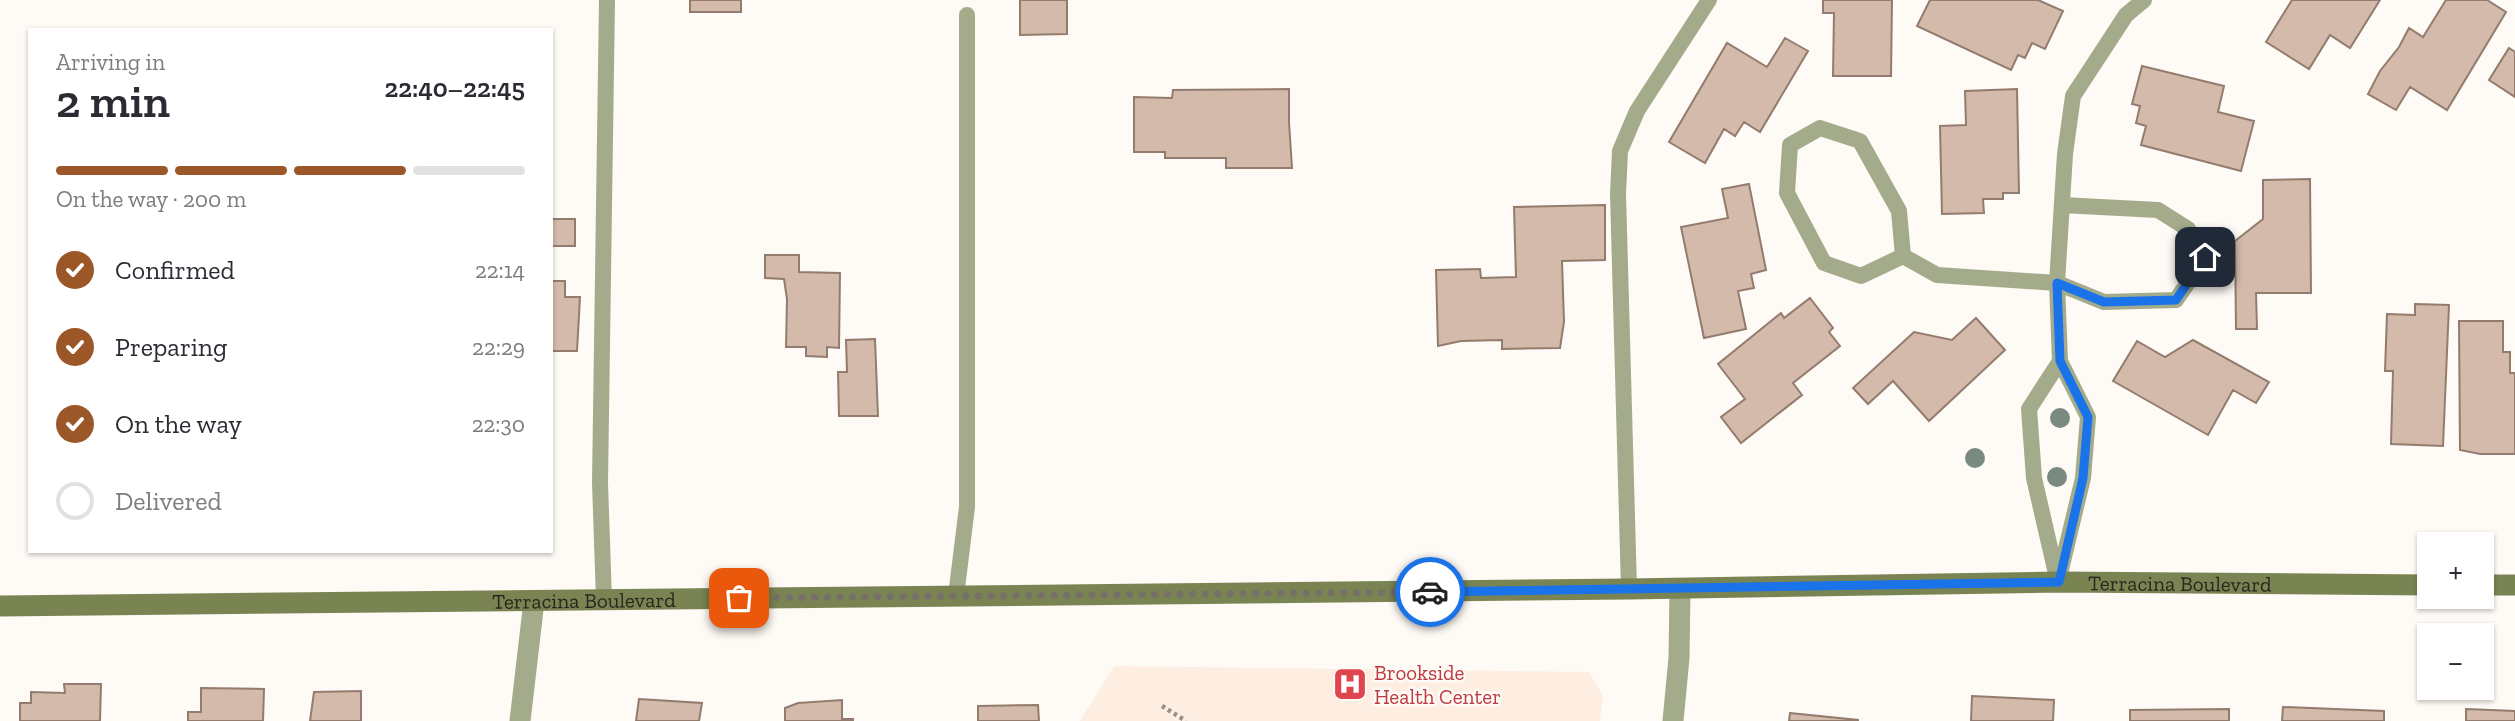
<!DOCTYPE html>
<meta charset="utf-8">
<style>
:root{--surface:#fff;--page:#f7f7f7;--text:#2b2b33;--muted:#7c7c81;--line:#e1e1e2;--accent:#9c5729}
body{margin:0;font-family:"Zilla Slab",serif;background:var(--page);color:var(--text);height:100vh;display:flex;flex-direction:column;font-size:26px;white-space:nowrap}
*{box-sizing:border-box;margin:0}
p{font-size:23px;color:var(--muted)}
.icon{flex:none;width:38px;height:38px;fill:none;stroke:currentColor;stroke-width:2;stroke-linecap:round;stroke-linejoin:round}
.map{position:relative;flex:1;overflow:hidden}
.side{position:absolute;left:28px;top:28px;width:525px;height:525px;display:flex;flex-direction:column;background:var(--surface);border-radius:0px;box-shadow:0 2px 5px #0004}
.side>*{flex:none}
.controls{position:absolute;left:2417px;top:532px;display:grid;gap:14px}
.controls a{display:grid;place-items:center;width:77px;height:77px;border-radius:0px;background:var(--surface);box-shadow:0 2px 5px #0004;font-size:35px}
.pin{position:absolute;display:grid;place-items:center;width:60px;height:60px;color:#fff;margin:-30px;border-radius:14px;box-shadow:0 4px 10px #0006}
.courier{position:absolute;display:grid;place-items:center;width:70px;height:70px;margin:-35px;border:5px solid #1a73e8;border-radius:50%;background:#fff;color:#222;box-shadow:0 2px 9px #0007}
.headline em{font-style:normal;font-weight:600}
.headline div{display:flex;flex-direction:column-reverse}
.headline{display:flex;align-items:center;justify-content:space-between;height:119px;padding:0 28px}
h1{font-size:46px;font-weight:600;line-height:52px}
.bar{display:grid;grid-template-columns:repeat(4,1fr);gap:10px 7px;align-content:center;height:84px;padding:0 28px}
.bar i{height:9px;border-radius:5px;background:var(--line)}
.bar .selected{background:var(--accent)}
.bar p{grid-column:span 4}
ol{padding:0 28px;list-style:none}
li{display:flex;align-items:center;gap:21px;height:77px}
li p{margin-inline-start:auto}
li .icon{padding:7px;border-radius:50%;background:var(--accent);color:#fff;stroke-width:4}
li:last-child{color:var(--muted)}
li i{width:38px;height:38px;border:4px solid var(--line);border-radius:50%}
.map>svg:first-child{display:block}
</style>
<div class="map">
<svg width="2515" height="721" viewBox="0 0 2515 721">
<rect width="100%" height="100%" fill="#fefaf5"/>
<path fill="#fdeee1" d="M1114,666l475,6 14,24 -3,25h-520z"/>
<path fill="#d4baaa" stroke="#937c6d" stroke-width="2" d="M690,0h51v12h-51z
M1020,0h47v34l-47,1z
M1823,0h69l-1,76h-58l1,-63h-11z
M1930,0h108l25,11 -18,38 -13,-6 -7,15 -7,-3 -7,15 -94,-44z
M2292,0h88l-30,48 -20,-13 -21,34 -43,-27z
M2446,0h41l19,12 -59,98 -37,-23 -14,23 -28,-16 12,-23 19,-24 10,-19 14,9z
M1785,38l23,13 -48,81 -16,-10 -9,14 -11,-7 -19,34 -36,-21 58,-99 40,24z
M2509,48l6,4v45l-26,-17z
M2142,66l82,20 -6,26 36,9 -13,50 -100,-26 5,-19 -10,-3 4,-17 -8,-2z
M1289,89v33l3,46h-66v-10h-61v-6h-31v-55l38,1 1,-8z
M2017,89l2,104h-16v6h-20l1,14 -42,1 -2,-88 26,-1 -1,-34z
M2310,179l1,114h-55l1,36h-21l-1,-88 28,-22v-39z
M1749,184l17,86 -15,4 3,14 -16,3 8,38 -42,9 -23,-111 47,-9 -6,-29z
M1605,205v55l-43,1 2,61 -4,26 -58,1v-9l-41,1 -23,5 -2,-76 44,-1 1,9 35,-1 -2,-70z
M551,219h24v27h-24z
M765,255h34v17l41,1 -1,75 -12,-1v10l-21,-1v-9h-20l1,-48 -3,-20 -19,-1z
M551,281h14v16h15l-3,54h-26z
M1810,298l23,30 -4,4 11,14 -47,37 9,12 -61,48 -20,-26 24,-18 -27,-35 63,-51 3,5z
M2415,304l34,1 -6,141 -52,-2 2,-73h-8l2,-57 28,1z
M1976,318l29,32 -76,71 -36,-40 -25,23 -15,-16 61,-56 38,8z
M2459,321h44v31h7v21h5v81h-35l-20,-4z
M875,339l3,77h-39l-1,-44h9l-1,-32z
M2193,340l76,42 -13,21 -23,-13 -25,45 -95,-54 24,-40 28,16z
M64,684h37l-1,37h-80v-18h11v-11l34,1z
M201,688l63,1 -1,32h-75v-9h13z
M361,691v30h-51l4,-29z
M1972,696l82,4 -1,21h-82z
M639,699l63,4 -3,18h-63z
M842,700v19h11v2h-68v-13l13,-5z
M1038,705l1,16h-61v-15z
M2283,707l101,4v10h-102z
M2229,709v12h-99v-11z
M2466,709l49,2v10h-49z
M1790,713l68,7v1h-69z"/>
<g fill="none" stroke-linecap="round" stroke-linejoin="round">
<path stroke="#97918b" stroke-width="4.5" stroke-dasharray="3.5 3.5" stroke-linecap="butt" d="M1162,706l24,15"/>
<path stroke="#a3ab8a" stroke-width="16" d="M1820,128l40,13 39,70 4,45 -42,20 -37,-13 -37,-70 3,-48z
M1903,256l34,19 120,8 47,19 72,-2 29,-42 -17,-29 -30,-19 -96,-5
M2057,578l-23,-100 -5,-69 31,-48
M2058,582l25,-104 5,-61 -28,-56 -3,-78 8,-129 8,-58 53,-81 18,-15
M1629,589l-11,-395 2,-43 17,-40 72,-111
M956,596l11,-89v-492
M604,600l-4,-117 7,-483"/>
<path stroke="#a3ab8a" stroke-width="21" d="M520,721l14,-120
M1673,721l6,-63 1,-69"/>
<g stroke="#7a8453" stroke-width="21">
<path d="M2482,585h33"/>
<path id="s1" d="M0,606l1629,-17 429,-7 371,3"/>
</g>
</g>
<g fill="#798b80">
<circle cx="2060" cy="418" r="10"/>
<circle cx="1975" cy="458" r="10"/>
<circle cx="2057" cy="477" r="10"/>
</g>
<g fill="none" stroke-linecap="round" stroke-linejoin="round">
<path stroke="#767069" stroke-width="7" stroke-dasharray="0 12.6" d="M739,598l691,-6"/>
<path stroke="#1a73e8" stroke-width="9" d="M1430,592l629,-10 24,-104 5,-61 -28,-56 -3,-78 47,19 72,-2 29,-43"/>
</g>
<defs>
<g id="hospital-square" transform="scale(1.75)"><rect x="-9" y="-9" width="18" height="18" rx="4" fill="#e0444e" stroke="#fefaf5"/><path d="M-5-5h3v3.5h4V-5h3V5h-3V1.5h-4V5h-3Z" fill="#fff"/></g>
</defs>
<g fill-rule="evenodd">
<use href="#hospital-square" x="1350" y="684"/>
</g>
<g text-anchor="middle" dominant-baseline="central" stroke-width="5" stroke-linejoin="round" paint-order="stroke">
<g font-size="21" fill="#2c251d" stroke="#fefaf5">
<text stroke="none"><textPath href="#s1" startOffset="2180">Terracina Boulevard</textPath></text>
<text stroke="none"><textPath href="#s1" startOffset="584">Terracina Boulevard</textPath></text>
</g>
<g font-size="21" fill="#be3a42" stroke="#fefaf5" text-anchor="start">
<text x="1374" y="672">Brookside<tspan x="1374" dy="24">Health Center</tspan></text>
</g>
</g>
</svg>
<div class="controls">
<a>+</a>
<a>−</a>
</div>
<div class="pin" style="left:739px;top:598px;background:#ea580c"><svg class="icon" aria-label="bag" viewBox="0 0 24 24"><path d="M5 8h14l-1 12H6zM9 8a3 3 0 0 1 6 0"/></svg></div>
<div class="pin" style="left:2205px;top:257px;background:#1f2937"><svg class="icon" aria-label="home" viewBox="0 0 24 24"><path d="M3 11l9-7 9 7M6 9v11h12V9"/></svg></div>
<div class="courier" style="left:1430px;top:592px"><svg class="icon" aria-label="car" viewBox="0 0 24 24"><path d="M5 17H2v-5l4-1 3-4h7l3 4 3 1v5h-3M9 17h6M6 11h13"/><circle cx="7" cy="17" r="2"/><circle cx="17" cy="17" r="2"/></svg></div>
<section class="side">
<div class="headline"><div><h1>2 min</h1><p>Arriving in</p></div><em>22:40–22:45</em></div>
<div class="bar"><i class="selected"></i><i class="selected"></i><i class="selected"></i><i></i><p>On the way · 200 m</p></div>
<ol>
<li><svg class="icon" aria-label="check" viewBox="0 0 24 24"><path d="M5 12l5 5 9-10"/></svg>Confirmed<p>22:14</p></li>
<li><svg class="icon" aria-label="check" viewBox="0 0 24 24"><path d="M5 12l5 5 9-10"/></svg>Preparing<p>22:29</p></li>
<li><svg class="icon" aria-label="check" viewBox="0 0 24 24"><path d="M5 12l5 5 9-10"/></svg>On the way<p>22:30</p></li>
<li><i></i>Delivered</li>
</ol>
</section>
</div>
